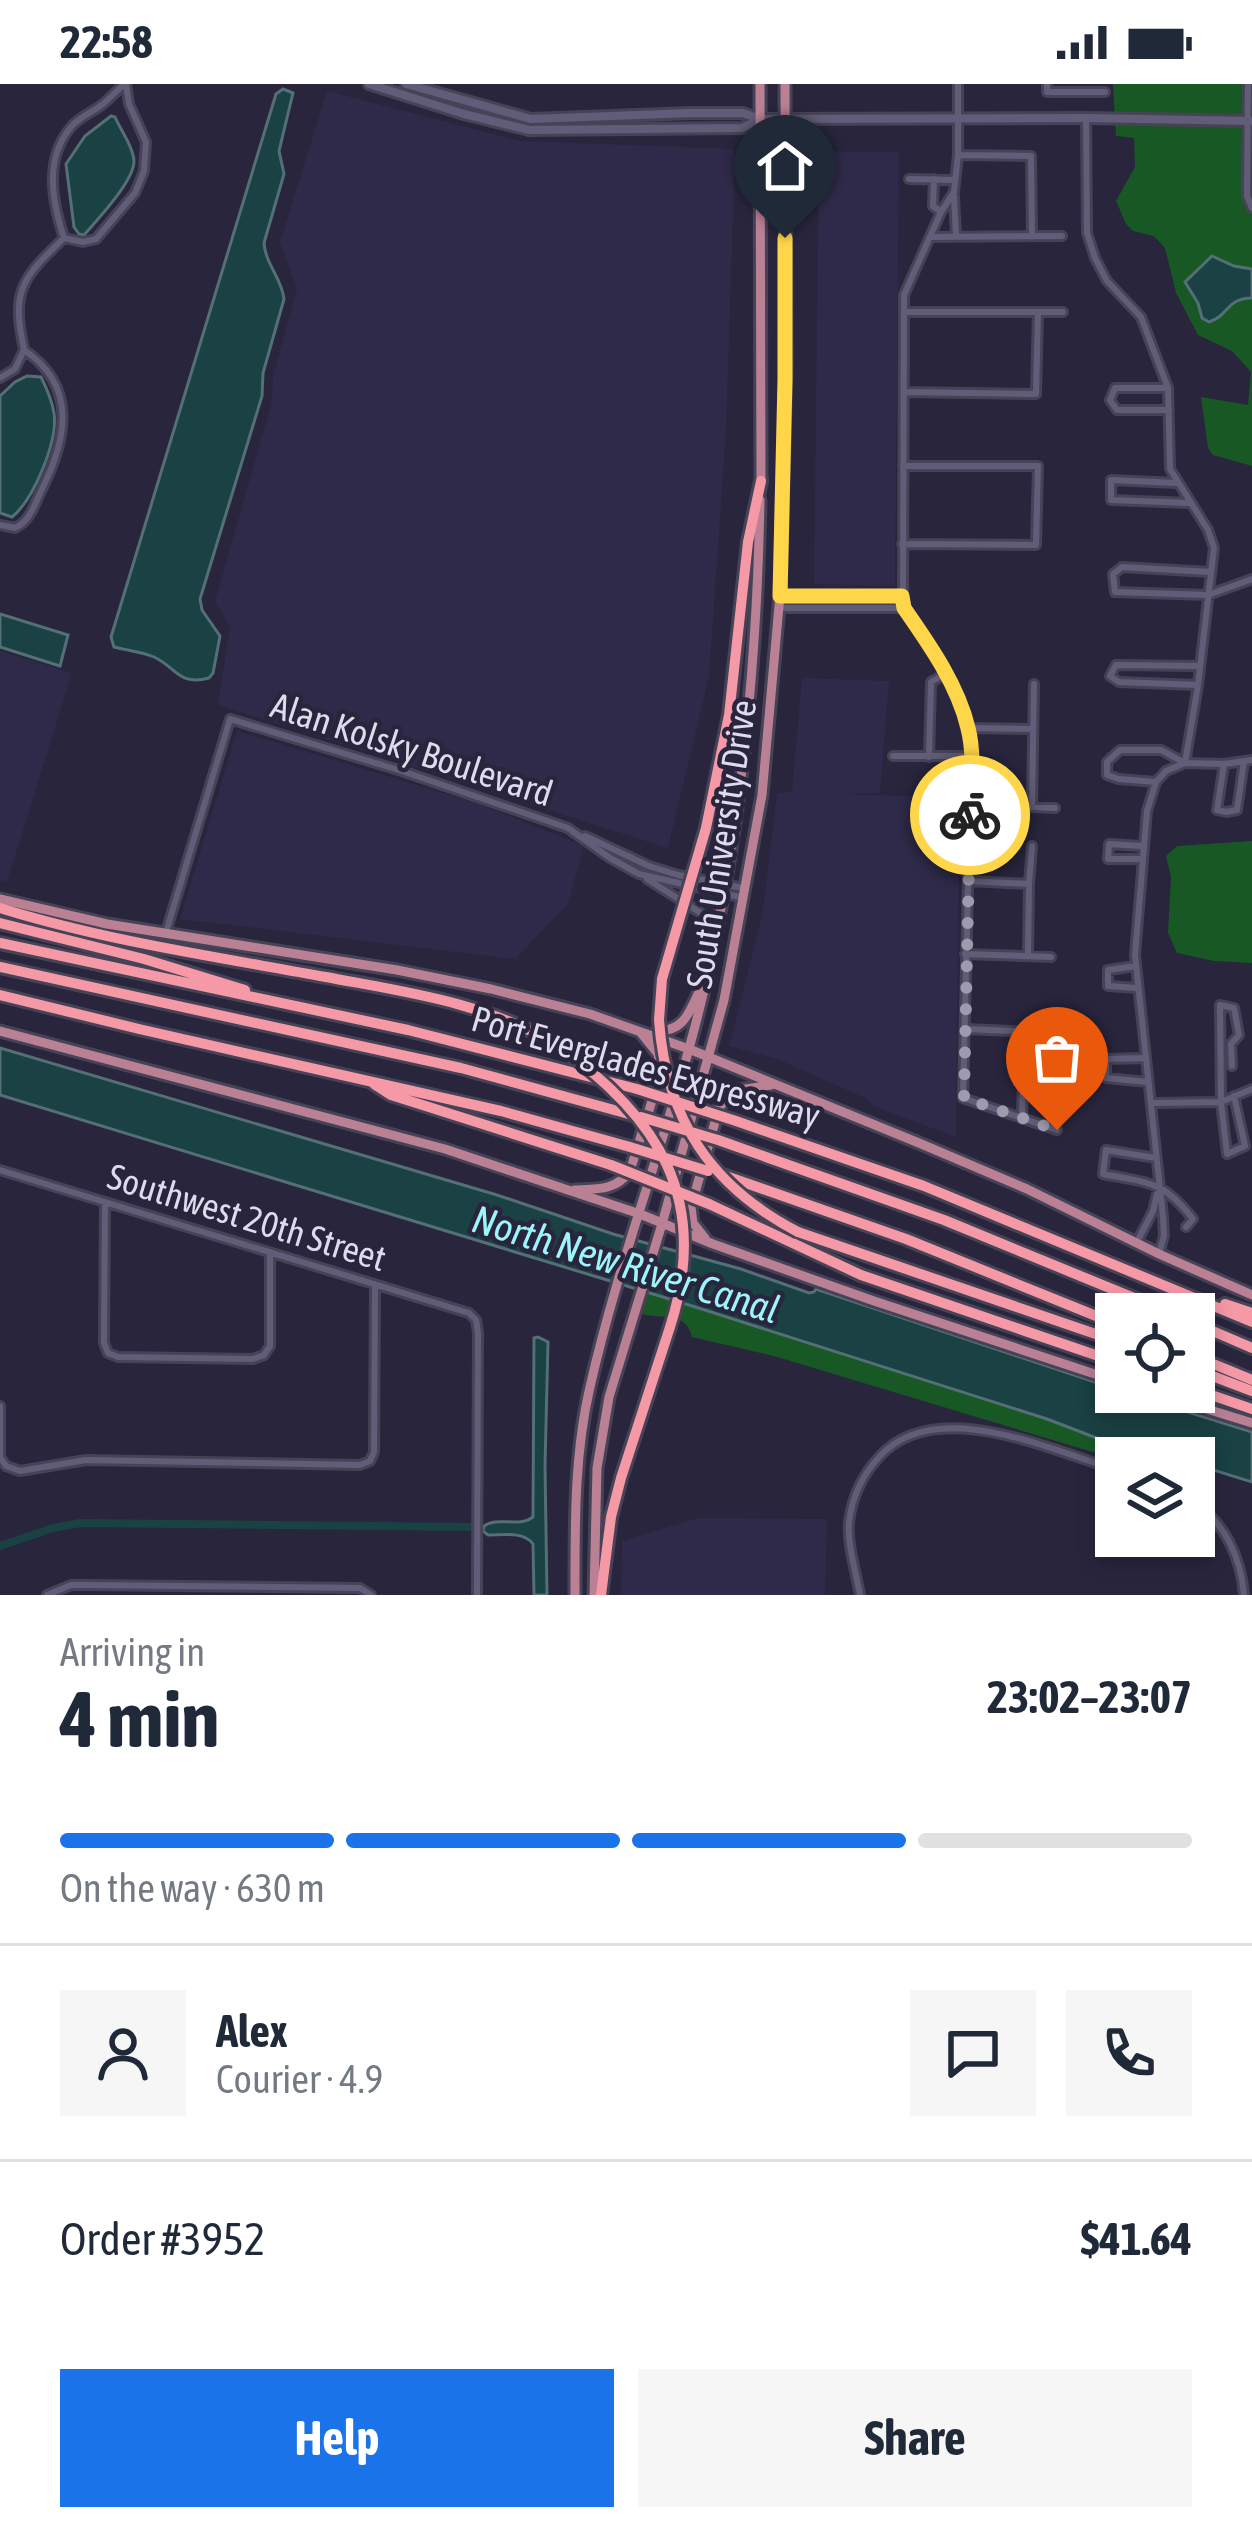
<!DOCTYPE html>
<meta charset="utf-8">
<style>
:root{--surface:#fff;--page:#f6f6f7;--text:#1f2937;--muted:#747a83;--line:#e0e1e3;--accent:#1a73e8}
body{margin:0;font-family:"Asap Condensed",sans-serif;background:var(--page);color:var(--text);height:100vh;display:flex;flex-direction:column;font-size:45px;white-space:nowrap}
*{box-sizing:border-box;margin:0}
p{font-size:39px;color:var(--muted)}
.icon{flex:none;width:66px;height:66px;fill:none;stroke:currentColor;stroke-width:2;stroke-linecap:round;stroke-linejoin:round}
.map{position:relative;height:1511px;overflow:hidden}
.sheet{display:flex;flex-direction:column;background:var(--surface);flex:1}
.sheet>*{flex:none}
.buttons{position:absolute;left:1095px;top:1209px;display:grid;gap:24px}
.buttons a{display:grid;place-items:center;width:120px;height:120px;border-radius:0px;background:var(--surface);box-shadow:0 6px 18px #0003;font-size:60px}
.pin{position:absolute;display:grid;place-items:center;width:102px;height:102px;color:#fff;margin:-123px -51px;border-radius:50% 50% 50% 0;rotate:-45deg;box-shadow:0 0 12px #0007}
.pin .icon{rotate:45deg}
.courier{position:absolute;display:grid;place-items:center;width:120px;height:120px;margin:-60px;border:9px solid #ffd54a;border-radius:50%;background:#fff;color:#222;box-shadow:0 3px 15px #0007}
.headline em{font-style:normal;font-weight:700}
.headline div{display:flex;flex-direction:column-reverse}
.headline{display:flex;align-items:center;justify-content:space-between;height:204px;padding:0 60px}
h1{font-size:78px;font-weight:700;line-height:90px}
.bar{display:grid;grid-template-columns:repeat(4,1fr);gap:18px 12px;align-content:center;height:144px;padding:0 60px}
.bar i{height:15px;border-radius:9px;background:var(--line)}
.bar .selected{background:var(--accent)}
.bar p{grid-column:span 4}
.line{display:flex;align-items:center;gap:30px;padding:0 60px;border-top:3px solid var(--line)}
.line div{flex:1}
.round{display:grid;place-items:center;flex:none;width:126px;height:126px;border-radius:0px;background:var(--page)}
.action{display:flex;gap:24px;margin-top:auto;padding:24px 60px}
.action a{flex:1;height:138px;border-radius:0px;background:var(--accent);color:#fff;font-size:48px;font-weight:700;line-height:138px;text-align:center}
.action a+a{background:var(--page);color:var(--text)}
.status{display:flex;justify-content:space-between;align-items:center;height:84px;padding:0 60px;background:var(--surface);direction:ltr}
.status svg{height:33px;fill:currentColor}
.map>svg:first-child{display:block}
</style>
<div class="status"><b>22:58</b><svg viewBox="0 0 49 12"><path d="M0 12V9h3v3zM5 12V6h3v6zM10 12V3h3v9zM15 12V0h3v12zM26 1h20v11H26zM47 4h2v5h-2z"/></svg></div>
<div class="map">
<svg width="1252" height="1511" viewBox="0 0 1252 1511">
<rect width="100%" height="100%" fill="#28253d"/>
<path fill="#2f2a49" d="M327,7l194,50 214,8 -9,282 -17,246 -41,171 -450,-143 12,-79 -15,-24 57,-200 1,-26 24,-87 -17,-47z
M819,67l80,1 -4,434 -81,-2z
M0,567l72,22 -65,209 -7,-2z
M802,594l87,3 -9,112 -39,1 108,3 10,9 -3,331 -83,-31 -6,-7 -90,-40 -48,-13 34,-135 14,-118 15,-1z
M237,647l240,72 107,43 -16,58 -53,55 -335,-40z
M698,1434l129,1 -2,76h-204l1,-54z"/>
<path fill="#185825" d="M1113,0h139v382l-39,-11 -5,-7 -7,-51 47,8 3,-33 -19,-21 -34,-16 -22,-42 -11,-45 -11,-12 -21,-5 -7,-7 -10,-23 19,-34 -1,-29 -18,-2z
M1252,757v122l-38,-2 -37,-8 -9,-20 3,-56 -5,-21 11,-10z
M648,1209l399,126 60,23 25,4 41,12 -57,1 -342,-103 -82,-19c-7,-27 -29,-17 -50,-23z"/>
<path fill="#1a4143" stroke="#546f76" stroke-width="3" d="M283,5l10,4 -14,58 5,23 -20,69c1,20 18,36 20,56l-21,74 -1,23 -62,203 2,11 18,26 -7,37 -4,5c-30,8 -32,-10 -55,-21 -11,-5 -28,-7 -40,-10l-3,-10 165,-543z
M111,32l4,1c5,12 19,31 19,45 -1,20 -37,58 -50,73l-5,-1 -5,-7 -8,-63 19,-28z
M1212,172l22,10 18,3v29c-26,0 -23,18 -43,24l-7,-4 -4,-15 -13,-21z
M27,292l14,1c5,10 11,24 13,36 4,28 -20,86 -42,104l-12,-4v-117l15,-14z
M0,530l68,21 -8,31 -60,-19z
M0,964l497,147 116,39 128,35 68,24 5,-1 2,-3 300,100v3h8l128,40v50l-58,-18v-6h-21l-41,-12 -25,-4 -60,-23 -358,-114 -689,-210z
M538,1253l10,5 -3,124 2,129h-13l-1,-51c-9,-13 -31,-9 -45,-9l-5,-4 1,-5c14,-10 35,2 49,-9l1,-179z"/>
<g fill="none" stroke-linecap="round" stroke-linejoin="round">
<path stroke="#1a4143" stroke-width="8" d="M0,1462l53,-18 27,-5 392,4"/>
<g stroke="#474357" stroke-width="12">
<path id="minor" d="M124,0c-7,7 -14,14 -21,20 -10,8 -24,13 -32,23 -27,32 -19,74 -7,111l19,4 13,-3 39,-46 9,-22 2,-29 -17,-38 -3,-20
M958,0v71l-4,37 -13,20 -37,83 -1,301 1,12c32,46 61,92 67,148l-8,342 94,32
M1047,0v8h58
M1248,0l-1,112 5,12
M1086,34l1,115 8,25 12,23 34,36 27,71 2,81 38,61 6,18 -16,137 -13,78 -19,8 -10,11 -9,29 -12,144 28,262 1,19 -5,18
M960,71l71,1 1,80
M909,95l46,1
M934,95l-1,27 8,6
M954,112l2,41
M930,153l132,-1
M905,228h158
M24,265c-13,-59 -2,-71 40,-111
M0,294l15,-9 9,-19c54,36 43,90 17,141 -7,15 -11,30 -26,37l-15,-3
M1168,304h-53l-5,12 7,10h52
M904,308l132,2 2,-82
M1177,399l-66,-3v20l79,3
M902,460l134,1 2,-79h-135
M1210,488l-88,-5 -9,7 2,18 93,3 44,-16
M780,511l122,1
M779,524h125
M1198,601l-79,-3 -9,-6 6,-11 84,1
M968,644l65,1
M893,672h78
M929,673l2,-75 14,-8
M1224,680l-7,46 9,2 11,-2 7,-49
M1156,698l-37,-3 -12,-4v-13l13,-12h41l24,13 39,1 28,-4
M970,720l85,4
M1032,723l2,-123
M585,752l64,30 29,9 65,13
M1141,775h-33l1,-15 33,2
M647,795l60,38 8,16
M968,797l61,3 -1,72
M1029,800l3,-38
M166,848l64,-213 172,52 166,57 42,30 29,16 105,24
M965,870l86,3
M1136,882l-28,4v16l29,2
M966,945l89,4
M1146,974l-40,1v19l42,4
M1232,982l-1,-22 8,-9 -5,-27 -14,-3 1,97 6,52 18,-8 -11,-50
M1152,1019l69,-1 31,-13
M1022,1035l2,-87
M1156,1074l-50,-8 -3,24c45,9 60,6 90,45l-7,8
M0,1086l469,143 7,7 2,13 -1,262
M105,1118l-1,141 4,10 10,4 135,2 11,-4 6,-9v-93
M1137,1158l16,-31 4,-17
M0,1322v51l6,9 14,5 66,-11 274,5 10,-4 4,-9 1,-167
M1194,1418c31,21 47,56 50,93
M47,1511l24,-10h13l276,3 11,7
M860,1511c-4,-23 -13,-51 -11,-73 3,-25 14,-48 31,-66 56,-60 169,-7 236,14"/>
</g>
<g stroke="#474357" stroke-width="14">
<path id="tertiary" d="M369,0l95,30 65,16 213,-2 17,-8
M406,0l125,35 160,-6h52l17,6 326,-1 166,3"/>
</g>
<g stroke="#474357" stroke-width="15">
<path id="primary" d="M760,0l1,399
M0,815l107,25 290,46 94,19 99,25 99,35 230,94 108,46 132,65 93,41
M0,947l445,118 195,65 73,30 161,57 242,80
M657,947c26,0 31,-16 41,-37
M574,1106c24,-1 41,1 56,-19l31,-99 -3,-18 -17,-21
M705,1154l-12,-15 -2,-16 28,-99 14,-17 38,-6
M1152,1308l100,31
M575,1511c0,-69 -1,-140 15,-208 31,-138 86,-271 117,-410 35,-157 50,-317 53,-477
M594,1511l3,-127 12,-71 53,-173 62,-224 38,-205 18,-200 6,-229 -1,-282"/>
</g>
<g stroke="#474357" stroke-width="16">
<path id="motorway" d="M706,744l23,-113 19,-173 13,-61
M0,824c106,33 217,49 326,69 79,15 158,25 229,67
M0,839l144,36 101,31
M0,859l408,87 229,59
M0,883l461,101 175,48
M0,911l139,34 362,82 129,36
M659,936l3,-41
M374,1000l17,11 220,70
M736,1037l188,65 328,136
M718,1056l226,80 229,94
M723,1091l183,64 210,85
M709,1120l152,71 255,87
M798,1148l318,109
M1225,1220l27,9
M1194,1239l58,25
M1194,1272l58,24
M1194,1285l58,22
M1194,1305l58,20
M601,1511l10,-78 10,-39 49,-151"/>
</g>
<use href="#minor" stroke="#615d79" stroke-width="6"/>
<use href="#tertiary" stroke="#615d79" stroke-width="8"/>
<use href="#primary" stroke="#ba8195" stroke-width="9"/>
<use href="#motorway" stroke="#f599a7" stroke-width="10"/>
<g stroke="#474357" stroke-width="16" stroke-linecap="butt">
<path id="motorway-bridge" d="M662,895l44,-151
M659,936c7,99 51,166 139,212
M555,960c104,72 156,156 115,283
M637,1005l99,32
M641,1033l77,23
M630,1063l78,24
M611,1081l98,39"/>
</g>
<use href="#motorway-bridge" stroke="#f599a7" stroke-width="10"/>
</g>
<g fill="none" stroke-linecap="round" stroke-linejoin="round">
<path stroke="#9e9baf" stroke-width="12" stroke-dasharray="0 21.6" d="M970,731l-6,283 93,32"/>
<path stroke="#ffd54a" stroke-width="15" d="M785,154v141l-5,217h122l2,12c25,36 54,77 64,120 7,27 3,59 2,87"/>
</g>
<g text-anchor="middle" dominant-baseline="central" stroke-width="9" stroke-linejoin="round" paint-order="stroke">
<g font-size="36" fill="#dddbec" stroke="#28253d">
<text transform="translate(412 665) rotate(18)">Alan Kolsky Boulevard</text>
<text transform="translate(721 760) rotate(-81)">South University Drive</text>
<text transform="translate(646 983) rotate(16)">Port Everglades Expressway</text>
<text transform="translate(247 1133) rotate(17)">Southwest 20th Street</text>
</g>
<g font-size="39" font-style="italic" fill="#9df5fa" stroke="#28253d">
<text transform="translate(626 1180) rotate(17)">North New River Canal</text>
</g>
</g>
</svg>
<div class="buttons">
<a><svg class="icon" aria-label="locate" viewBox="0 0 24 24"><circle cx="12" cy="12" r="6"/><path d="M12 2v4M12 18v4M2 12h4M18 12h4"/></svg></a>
<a><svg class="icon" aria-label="layers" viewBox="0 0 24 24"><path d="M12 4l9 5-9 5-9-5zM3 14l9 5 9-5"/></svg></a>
</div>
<div class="pin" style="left:1057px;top:1046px;background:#ea580c"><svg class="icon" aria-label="bag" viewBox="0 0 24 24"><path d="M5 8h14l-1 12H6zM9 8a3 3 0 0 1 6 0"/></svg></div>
<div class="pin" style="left:785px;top:154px;background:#1f2937"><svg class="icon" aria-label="home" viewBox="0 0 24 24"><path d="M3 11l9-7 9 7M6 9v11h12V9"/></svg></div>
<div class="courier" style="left:970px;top:731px"><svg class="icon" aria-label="bike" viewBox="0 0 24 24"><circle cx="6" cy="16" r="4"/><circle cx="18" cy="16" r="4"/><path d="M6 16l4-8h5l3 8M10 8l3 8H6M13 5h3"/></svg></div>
</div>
<section class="sheet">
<div class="headline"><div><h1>4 min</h1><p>Arriving in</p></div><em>23:02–23:07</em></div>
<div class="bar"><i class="selected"></i><i class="selected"></i><i class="selected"></i><i></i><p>On the way · 630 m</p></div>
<div class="line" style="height:216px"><a class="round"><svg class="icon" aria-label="person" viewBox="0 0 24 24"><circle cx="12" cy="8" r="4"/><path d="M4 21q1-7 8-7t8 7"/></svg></a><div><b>Alex</b><p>Courier · 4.9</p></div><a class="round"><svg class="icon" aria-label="chat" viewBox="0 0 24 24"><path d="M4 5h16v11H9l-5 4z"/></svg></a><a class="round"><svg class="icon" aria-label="phone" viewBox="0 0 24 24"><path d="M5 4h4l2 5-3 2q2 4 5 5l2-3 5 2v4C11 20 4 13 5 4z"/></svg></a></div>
<div class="line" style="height:156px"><div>Order #3952</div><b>$41.64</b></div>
<div class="action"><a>Help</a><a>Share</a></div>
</section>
